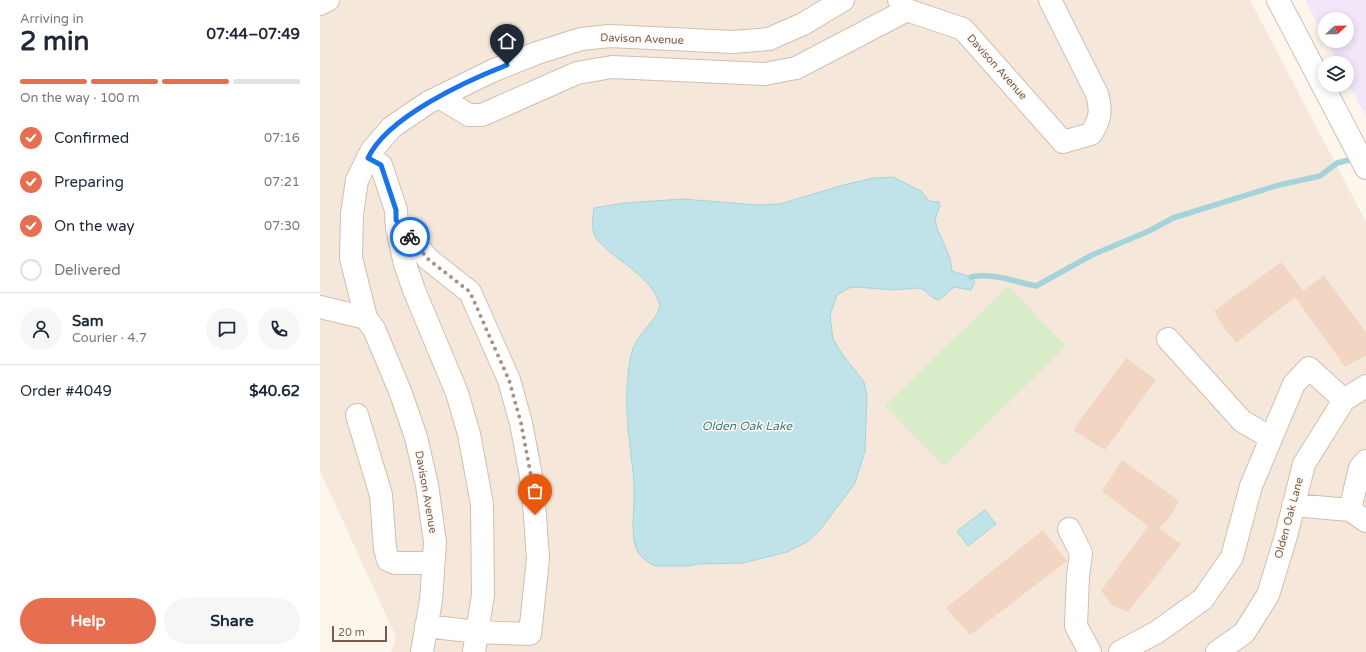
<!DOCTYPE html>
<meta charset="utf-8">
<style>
:root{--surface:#fff;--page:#f6f6f7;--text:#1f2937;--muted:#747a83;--line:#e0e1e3;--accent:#e76f51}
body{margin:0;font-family:"Varela Round",sans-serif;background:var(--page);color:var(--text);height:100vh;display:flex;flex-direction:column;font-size:15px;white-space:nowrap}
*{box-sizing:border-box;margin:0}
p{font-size:13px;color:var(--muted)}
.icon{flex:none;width:22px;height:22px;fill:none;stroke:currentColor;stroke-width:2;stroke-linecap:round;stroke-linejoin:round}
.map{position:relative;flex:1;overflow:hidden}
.drawer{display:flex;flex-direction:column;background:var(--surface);width:320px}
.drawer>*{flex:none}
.needle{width:26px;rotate:68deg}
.tools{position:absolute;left:998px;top:12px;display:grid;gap:8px}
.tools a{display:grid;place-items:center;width:36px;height:36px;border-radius:50%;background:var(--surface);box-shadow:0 2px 10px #0003;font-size:20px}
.scale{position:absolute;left:12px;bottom:10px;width:55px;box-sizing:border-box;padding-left:4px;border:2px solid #7a5c4d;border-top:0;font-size:11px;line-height:14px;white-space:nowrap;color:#7a5c4d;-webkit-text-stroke:3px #fffaf3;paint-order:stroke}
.pin{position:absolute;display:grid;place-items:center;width:34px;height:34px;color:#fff;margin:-41px -17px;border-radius:50% 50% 50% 0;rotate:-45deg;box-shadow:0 0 4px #0007}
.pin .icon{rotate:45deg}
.courier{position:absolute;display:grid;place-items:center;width:40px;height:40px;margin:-20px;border:3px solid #1a73e8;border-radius:50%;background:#fff;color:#222;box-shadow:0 1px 5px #0007}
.summary em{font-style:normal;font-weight:700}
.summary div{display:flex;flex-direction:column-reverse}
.summary{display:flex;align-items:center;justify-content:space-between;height:68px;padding:0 20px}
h1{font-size:26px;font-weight:700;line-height:30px}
.bar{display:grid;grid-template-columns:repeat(4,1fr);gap:6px 4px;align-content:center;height:48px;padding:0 20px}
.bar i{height:5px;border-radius:3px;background:var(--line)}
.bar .current{background:var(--accent)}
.bar p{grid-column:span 4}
.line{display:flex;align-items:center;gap:10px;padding:0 20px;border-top:1px solid var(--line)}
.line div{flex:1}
.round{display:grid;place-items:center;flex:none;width:42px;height:42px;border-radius:21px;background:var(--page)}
ol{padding:0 20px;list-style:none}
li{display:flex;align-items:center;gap:12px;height:44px}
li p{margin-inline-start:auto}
li .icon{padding:4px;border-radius:50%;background:var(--accent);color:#fff;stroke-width:4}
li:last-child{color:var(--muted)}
li i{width:22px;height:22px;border:2px solid var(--line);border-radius:50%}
.primary-button{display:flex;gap:8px;margin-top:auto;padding:8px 20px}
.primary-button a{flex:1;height:46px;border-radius:24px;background:var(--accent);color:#fff;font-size:16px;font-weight:700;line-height:46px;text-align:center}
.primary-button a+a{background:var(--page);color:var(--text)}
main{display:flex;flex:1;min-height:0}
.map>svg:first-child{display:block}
</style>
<main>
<section class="drawer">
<div class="summary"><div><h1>2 min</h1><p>Arriving in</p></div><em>07:44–07:49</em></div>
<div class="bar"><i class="current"></i><i class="current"></i><i class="current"></i><i></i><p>On the way · 100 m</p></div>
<ol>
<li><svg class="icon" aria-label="check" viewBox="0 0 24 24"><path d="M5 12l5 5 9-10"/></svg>Confirmed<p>07:16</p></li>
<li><svg class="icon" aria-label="check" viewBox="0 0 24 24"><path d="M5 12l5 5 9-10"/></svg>Preparing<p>07:21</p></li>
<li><svg class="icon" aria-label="check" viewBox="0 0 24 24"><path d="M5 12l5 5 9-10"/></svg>On the way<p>07:30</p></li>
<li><i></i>Delivered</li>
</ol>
<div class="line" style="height:72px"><a class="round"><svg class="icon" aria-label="person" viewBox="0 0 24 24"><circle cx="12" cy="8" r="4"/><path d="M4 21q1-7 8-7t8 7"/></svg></a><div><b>Sam</b><p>Courier · 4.7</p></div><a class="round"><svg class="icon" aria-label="chat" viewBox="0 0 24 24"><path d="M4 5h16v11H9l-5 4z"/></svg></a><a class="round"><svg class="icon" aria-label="phone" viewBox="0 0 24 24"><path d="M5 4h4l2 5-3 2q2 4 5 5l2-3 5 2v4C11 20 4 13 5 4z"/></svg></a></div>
<div class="line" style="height:52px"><div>Order #4049</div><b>$40.62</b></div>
<div class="primary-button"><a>Help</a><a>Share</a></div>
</section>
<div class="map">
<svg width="1046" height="652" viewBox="0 0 1046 652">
<rect width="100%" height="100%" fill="#fdf6ec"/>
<path fill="#f5e8da" d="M0,0h930l116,222v430h-975l5,-15 -76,-166z"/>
<path fill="#f3e8fa" d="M985,0h61v117l-19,-36v-18h-9l-12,-22h21v-22h-22v20z"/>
<path fill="#d8ecc9" d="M688,286l58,60 -122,120 -59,-60z"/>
<path fill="#bfe3e8" stroke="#a5d3da" d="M573,177l28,14 8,10 10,1 1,4 -5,13 2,9 13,30 2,13 19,6 4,5 -4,8 -17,-3 -15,13 -6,-2 -10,-9 -7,-1 -22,2 -38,-3 -7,1 -12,7 -7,21 3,23 9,15 22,28 3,13 -2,56 -10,32 -35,47 -13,12 -20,10 -44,11 -45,1 -9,2h-33c-8,-3 -17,-10 -20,-18 -6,-18 -1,-41 -2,-60 0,-15 -3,-28 -4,-43 -4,-29 -5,-61 1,-90 4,-21 26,-33 29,-49 -6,-25 -32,-39 -50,-54 -5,-5 -12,-10 -15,-16 -4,-7 -2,-20 -1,-28l30,-5 59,-4 74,6 23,-1 60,-18 33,-8z
M665,510l11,14 -28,22 -11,-15z"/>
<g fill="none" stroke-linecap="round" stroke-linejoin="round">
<path stroke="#a5d3da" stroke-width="5.5" d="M651,277c21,-5 44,5 65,9l56,-31 57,-24 24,-13 106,-33 41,-9 17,-13 16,-4"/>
</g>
<path fill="#f3d5c3" d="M961,262l22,29 21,-16 42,58v22l-21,12 -50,-70 -59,46 -13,-16 -9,-16z
M806,358l30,22 -51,70 -32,-20z
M802,460l57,41 -9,16 -11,11 22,16 -53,68 -16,-7 -11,-14 47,-65 -46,-35z
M723,530l24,31 -97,74 -24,-27z"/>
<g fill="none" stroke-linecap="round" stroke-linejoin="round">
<g stroke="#d1beb0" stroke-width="24">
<path id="minor" d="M579,0l8,10 56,19 100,113 28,-8c9,-14 11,-23 6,-40l-47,-94
M958,0l88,168
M0,4l8,-4
M119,97l30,18h13l95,-42 35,-6 153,7 31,-6 111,-58
M48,157l13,8 15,45 1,18 8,36 9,26 43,103 12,41 13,70 1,91 -6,37 53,2 8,-75 -3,-44 -4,-39 -10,-53 -12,-43 -39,-88 -42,-33 -32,-39
M0,307l46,11
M848,339l74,82 29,17
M37,415l24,80 4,54 3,11 7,3h38
M1046,461l-6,7 -10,42 16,11
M973,505l57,5
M749,529l12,24 -3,23 -2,50 14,26
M106,626l51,6 -3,20
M102,652l9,-52 4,-58 -8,-57 -11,-48 -16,-46 -26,-62 -8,-11 -15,-60 1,-44 5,-34 15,-30 20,-23 37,-25 63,-31 45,-18 44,-14 29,-3 123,6 36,-3 34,-15 40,-24
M800,652l37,-20 46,-33 29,-42 19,-71 43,-102 15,-16 35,32
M897,652l27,-19 24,-38 18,-59 18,-72 40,-64 22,-14"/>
</g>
<use href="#minor" stroke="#fff" stroke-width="22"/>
</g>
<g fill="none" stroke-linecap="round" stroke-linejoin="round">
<path stroke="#a89285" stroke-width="4" stroke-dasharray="0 7.2" d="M90,237l18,22 42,33 18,41 21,47 12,43 10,53 4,39"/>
<path stroke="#1a73e8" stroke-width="5" d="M90,237l-14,-17v-10l-15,-45 -13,-7c19,-41 98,-77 139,-93"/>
</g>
<g text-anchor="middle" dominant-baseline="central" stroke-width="3" stroke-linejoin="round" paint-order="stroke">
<g font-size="11" fill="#7a5c4d" stroke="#fffaf3">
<text transform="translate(322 39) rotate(2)">Davison Avenue</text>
<text transform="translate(677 67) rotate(48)">Davison Avenue</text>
<text transform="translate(106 492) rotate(80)">Davison Avenue</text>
<text transform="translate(969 518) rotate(-75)">Olden Oak Lane</text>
</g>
<g font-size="12" font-style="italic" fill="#437c86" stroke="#fffaf3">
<text x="427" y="426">Olden Oak Lake</text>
</g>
</g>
</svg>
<div class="tools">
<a><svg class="needle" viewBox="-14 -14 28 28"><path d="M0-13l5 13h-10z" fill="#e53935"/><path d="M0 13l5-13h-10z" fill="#747a83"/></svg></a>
<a><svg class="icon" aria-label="layers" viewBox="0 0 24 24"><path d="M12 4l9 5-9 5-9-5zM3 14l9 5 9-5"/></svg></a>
</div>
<div class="scale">20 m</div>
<div class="pin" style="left:215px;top:515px;background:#ea580c"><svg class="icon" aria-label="bag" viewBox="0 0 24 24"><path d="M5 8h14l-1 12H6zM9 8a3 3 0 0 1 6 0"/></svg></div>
<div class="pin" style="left:187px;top:65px;background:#1f2937"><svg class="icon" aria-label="home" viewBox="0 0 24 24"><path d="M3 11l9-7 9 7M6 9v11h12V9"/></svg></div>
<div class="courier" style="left:90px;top:237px"><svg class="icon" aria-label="bike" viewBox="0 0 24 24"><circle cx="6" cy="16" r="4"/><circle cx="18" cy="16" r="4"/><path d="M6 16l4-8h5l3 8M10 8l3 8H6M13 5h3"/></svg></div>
</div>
</main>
